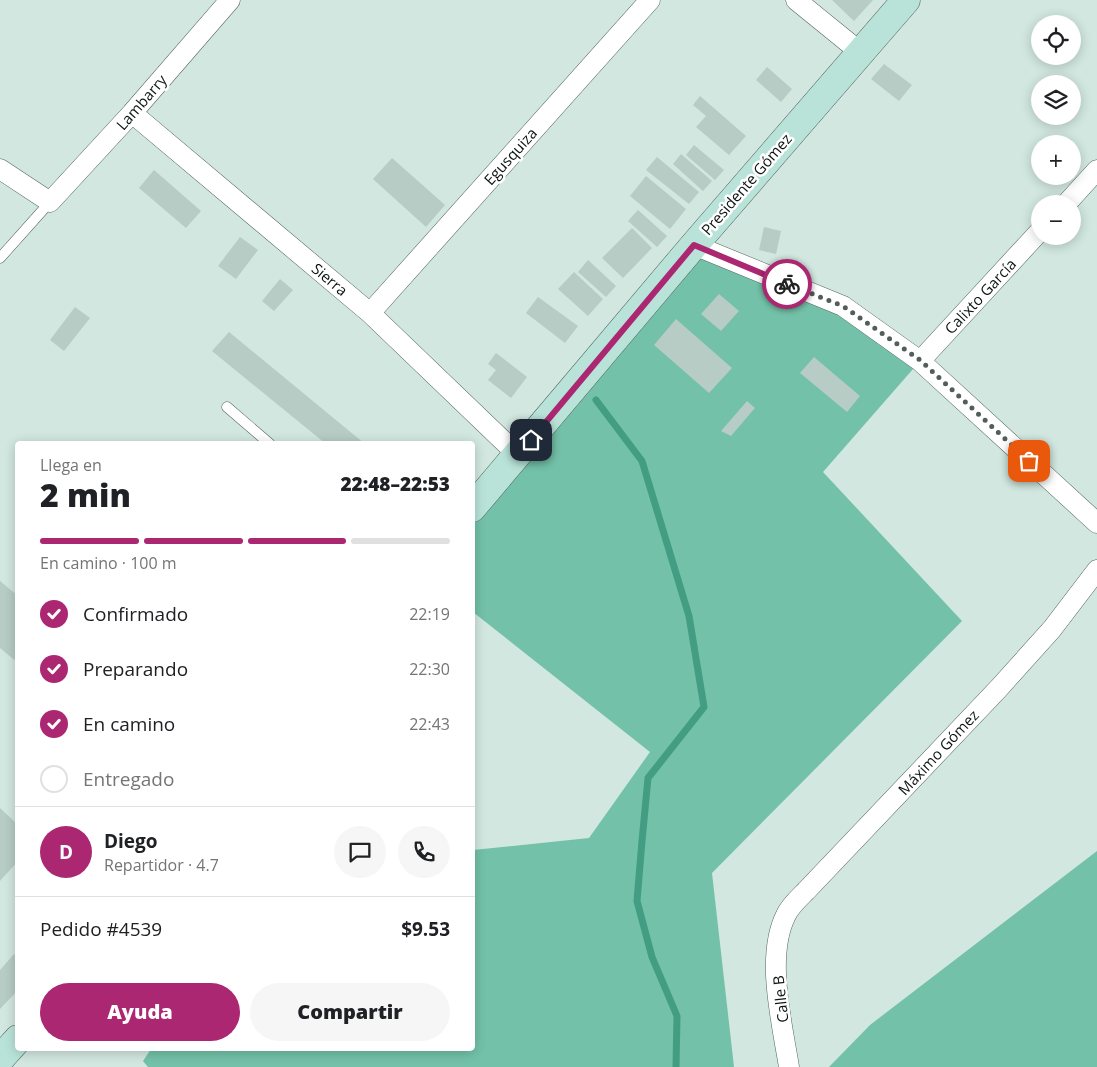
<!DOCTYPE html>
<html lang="es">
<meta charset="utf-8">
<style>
:root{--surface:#fff;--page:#f6f6f6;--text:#202124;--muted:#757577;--line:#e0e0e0;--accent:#ab2771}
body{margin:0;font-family:"Open Sans",sans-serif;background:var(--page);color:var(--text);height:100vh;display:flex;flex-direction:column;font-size:19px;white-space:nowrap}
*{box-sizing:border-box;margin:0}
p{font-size:16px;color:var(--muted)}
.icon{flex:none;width:28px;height:28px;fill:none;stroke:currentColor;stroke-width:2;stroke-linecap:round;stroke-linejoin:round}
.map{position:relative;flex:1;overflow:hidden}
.drawer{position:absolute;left:15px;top:441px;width:460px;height:610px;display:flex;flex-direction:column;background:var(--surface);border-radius:5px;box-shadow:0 2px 12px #0003}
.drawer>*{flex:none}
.controls{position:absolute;left:1031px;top:15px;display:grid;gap:10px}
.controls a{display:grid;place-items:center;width:50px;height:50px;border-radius:50%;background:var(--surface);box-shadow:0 2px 12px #0003;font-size:25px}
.pin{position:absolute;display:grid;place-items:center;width:42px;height:42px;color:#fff;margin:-21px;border-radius:10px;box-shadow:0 2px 8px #0006}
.courier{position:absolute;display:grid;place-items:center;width:50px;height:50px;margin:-25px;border:4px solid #ab2771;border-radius:50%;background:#fff;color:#222;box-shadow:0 1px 6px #0007}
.head em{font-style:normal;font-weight:800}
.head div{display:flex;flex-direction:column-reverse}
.head{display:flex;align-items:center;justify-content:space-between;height:85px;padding:0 25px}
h1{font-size:32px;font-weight:800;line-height:38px}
.bar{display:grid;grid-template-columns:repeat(4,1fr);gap:8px 5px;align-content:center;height:60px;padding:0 25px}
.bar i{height:6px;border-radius:4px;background:var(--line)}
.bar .on{background:var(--accent)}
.bar p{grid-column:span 4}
.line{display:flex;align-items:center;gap:12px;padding:0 25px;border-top:1px solid var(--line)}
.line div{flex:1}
.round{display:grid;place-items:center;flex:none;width:52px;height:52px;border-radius:26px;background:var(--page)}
ol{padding:0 25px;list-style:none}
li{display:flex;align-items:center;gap:15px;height:55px}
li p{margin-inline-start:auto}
li .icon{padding:5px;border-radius:50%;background:var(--accent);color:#fff;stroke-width:4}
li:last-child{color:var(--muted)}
li i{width:28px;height:28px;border:2px solid var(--line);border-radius:50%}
.cta{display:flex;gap:10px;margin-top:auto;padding:10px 25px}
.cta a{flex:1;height:58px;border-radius:30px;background:var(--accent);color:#fff;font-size:20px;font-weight:800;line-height:58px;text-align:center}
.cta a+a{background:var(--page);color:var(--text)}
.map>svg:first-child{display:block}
</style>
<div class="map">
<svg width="1097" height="1067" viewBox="0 0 1097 1067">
<rect width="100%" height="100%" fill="#d1e7df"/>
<path fill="#73c1a8" d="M700,238l220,123 -97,111 139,149 -250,252 22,194h-586l-5,-6 8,-12h321l1,-199 116,-12 61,-86 -177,-140v-106z
M1097,851v216h-268l41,-42z"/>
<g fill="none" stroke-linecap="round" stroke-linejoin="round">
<path stroke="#439d83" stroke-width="7" d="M596,400l46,61 47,155 15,91 -56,71 -6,63 -5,60 15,56 25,59 -1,51"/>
</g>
<path fill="#b6ccc4" d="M832,0h41l-19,21z
M884,64l28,21 -13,16 -28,-22z
M767,67l25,22 -11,13 -25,-22z
M700,96l46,40 -17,19 -33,-28 10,-11 -13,-11z
M694,145l30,25 -9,10 -29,-25z
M681,154l31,27 -9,10 -30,-27z
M657,157l42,35 -10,12 -43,-34z
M392,158l53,47 -19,22 -53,-48z
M154,170l47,41 -15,17 -47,-40z
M646,176l40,33 -16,20 -40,-33z
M638,210l29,26 -10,11 -29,-26z
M764,227l17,4 -5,23 -17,-4z
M632,228l20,20 -29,30 -21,-20z
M240,237l18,13 -22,29 -18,-13z
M588,260l28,26 -10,11 -28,-25z
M574,272l29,27 -15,17 -30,-27z
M280,279l13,11 -19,21 -12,-10z
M719,294l20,17 -18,20 -20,-17z
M538,297l40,29 -13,17 -39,-30z
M75,307l15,11 -26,33 -14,-11z
M676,319l56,49 -23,25 -55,-48z
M229,332l136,112h-39l-114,-93z
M496,353l31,24 -16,21 -23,-18 8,-10 -8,-6z
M814,357l46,39 -13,16 -47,-39z
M747,401l8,7 -24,28 -10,-5z
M0,581l18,15v67l-18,-15z
M0,808l18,17v36l-18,20z
M14,954l4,4v32l-18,19v-39z"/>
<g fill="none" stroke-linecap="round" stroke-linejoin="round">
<g stroke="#53665f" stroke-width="11">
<path id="lane" d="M0,258l50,-56
M227,407l43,37"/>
</g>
<g stroke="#53665f" stroke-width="21">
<path id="street" d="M796,0l64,52
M132,113l238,200 148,142
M0,169l50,33 82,-89 98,-113
M1066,204l31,-34
M694,245l149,61 77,55 177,162
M370,313l280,-313
M920,361l120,-130
M789,1067c-7,-44 -24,-111 -3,-152 4,-9 13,-17 20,-24l193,-203 53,-59 45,-59"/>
</g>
<g stroke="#53665f" stroke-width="29">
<path id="secondary" d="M472,508l222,-263 212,-245
M0,1059l18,-20"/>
</g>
<use href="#lane" stroke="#fff" stroke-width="10"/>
<use href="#street" stroke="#fff" stroke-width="20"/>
<use href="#secondary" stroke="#b9e3d9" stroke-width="28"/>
</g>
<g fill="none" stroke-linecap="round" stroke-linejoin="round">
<path stroke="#515e59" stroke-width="5" stroke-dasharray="0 9" d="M787,284l56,22 77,54 109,101"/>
<path stroke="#ab2771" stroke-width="6" d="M531,440l163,-195 93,39"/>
</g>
<g text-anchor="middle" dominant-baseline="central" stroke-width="5" stroke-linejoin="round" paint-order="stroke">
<g font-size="15" fill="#0c1411" stroke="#fff">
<text transform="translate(141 102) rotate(-49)">Lambarry</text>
<text transform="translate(510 156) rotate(-48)">Egusquiza</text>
<text transform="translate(746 184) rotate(-49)">Presidente Gómez</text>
<text transform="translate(330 279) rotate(40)">Sierra</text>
<text transform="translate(980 296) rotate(-47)">Calixto García</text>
<text transform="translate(938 752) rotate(-47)">Máximo Gómez</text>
<text transform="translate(780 999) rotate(-96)">Calle B</text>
</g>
</g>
</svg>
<div class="controls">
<a><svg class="icon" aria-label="locate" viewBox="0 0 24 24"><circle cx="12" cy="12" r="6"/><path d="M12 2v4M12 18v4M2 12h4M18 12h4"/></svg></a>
<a><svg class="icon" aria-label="layers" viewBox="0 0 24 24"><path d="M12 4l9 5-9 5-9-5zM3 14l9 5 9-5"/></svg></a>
<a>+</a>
<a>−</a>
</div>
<div class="pin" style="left:1029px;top:461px;background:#ea580c"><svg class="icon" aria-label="bag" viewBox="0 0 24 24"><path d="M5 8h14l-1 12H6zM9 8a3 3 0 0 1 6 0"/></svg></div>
<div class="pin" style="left:531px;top:440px;background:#1f2937"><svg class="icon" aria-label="home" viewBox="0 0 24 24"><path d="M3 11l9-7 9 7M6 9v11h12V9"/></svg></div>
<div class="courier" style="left:787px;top:284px"><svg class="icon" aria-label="bike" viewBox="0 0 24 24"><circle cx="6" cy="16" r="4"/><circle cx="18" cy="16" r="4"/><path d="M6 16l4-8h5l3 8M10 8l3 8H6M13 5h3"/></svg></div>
<section class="drawer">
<div class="head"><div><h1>2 min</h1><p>Llega en</p></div><em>22:48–22:53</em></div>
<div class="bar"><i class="on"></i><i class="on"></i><i class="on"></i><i></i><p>En camino · 100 m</p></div>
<ol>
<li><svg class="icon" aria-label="check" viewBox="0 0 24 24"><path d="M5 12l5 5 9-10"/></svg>Confirmado<p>22:19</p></li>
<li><svg class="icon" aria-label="check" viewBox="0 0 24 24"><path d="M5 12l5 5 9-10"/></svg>Preparando<p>22:30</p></li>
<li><svg class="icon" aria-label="check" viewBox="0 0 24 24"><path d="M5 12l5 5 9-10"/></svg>En camino<p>22:43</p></li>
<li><i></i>Entregado</li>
</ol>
<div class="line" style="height:90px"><b class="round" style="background:var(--accent);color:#fff">D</b><div><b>Diego</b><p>Repartidor · 4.7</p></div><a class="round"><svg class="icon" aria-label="chat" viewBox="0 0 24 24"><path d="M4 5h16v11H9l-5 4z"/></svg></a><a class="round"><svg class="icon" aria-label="phone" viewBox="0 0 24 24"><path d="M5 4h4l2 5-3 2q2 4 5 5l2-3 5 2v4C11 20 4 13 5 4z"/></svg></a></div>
<div class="line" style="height:65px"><div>Pedido #4539</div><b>$9.53</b></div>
<div class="cta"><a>Ayuda</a><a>Compartir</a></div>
</section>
</div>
